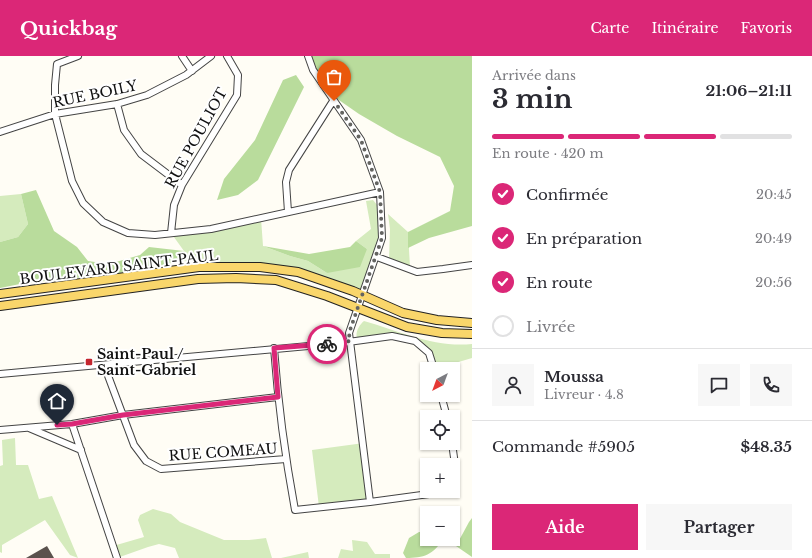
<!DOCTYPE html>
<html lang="fr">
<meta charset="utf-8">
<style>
:root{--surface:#fff;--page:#f7f7f7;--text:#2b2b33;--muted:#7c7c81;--line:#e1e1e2;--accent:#db2777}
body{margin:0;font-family:"Libre Baskerville",serif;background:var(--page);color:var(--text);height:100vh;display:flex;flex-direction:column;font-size:15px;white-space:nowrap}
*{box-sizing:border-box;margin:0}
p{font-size:13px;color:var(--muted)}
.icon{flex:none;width:22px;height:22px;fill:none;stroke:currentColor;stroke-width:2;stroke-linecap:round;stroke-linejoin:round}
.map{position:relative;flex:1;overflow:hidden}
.details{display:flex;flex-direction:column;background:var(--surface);width:340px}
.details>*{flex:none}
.needle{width:26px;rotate:221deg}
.tools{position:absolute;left:420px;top:306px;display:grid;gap:8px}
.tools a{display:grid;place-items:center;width:40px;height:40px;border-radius:0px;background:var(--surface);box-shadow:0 1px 3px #0004;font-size:20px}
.pin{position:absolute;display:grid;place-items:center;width:34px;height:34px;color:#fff;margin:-41px -17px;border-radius:50% 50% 50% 0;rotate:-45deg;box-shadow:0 0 4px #0007}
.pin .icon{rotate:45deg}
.courier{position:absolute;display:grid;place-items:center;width:40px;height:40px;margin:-20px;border:3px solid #db2777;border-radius:50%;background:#fff;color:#222;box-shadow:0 1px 5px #0007}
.headline em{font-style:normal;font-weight:700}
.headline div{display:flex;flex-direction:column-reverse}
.headline{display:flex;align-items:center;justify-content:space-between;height:68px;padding:0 20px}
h1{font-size:26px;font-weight:700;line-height:30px}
.bar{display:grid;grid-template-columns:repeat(4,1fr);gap:6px 4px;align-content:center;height:48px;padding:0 20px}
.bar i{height:5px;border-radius:3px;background:var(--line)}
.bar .selected{background:var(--accent)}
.bar p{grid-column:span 4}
.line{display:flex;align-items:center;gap:10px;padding:0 20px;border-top:1px solid var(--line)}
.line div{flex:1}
.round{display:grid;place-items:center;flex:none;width:42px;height:42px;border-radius:0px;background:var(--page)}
ol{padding:0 20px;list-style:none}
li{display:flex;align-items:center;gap:12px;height:44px}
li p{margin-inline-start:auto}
li .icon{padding:4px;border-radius:50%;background:var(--accent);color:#fff;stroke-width:4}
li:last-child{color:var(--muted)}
li i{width:22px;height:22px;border:2px solid var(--line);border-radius:50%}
.button{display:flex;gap:8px;margin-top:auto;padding:8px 20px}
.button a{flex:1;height:46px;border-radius:0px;background:var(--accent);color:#fff;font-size:16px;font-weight:700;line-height:46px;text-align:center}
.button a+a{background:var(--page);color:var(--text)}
header{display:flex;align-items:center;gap:24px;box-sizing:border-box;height:56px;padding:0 20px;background:var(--accent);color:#fff}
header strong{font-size:19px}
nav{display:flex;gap:22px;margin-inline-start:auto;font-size:14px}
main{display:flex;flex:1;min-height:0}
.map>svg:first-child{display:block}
</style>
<header>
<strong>Quickbag</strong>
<nav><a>Carte</a><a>Itinéraire</a><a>Favoris</a></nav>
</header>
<main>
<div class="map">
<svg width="472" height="502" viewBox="0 0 472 502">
<rect width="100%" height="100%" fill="#fffdf5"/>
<path fill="#d5ebbd" d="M21,138l7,30 -10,13 -18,5v-46z
M373,144l5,6 2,26 -1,10 -4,14 -14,33 -4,3 -43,-16 -87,-11 -44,-4 1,-10 -13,-18 90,-15 2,28 27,10 18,5 19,12 40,-24 -11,-8 15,-12 -5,-28z
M388,158l20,18 2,35 -21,-7 1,-31z
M364,265c35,10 71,27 108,23v14l-37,11 -6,-16 -14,-12 -23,-5 -35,2c-2,-5 2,-13 7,-17z
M15,382l1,27h12l11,34 13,-3 26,62 -8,-3 -25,-35 -43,25v8l-2,-1v-86l3,-1 -1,-25z
M364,387l7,58 -52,6 -7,-57z
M153,453l18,5 9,8 44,18h25l17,-2 6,20h-93l-4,-10 -16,-4 -11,3 -31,11 -4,-12 31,-9 -6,-17 2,-5z
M352,484l15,2 8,12h15v4h-52l3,-9 12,2z
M308,496l1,6h-28z"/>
<path fill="#b9dc9c" d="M311,0h161v170l-43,12 -21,10v-16l42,-21 4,-25 -14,-29 -43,-21 -38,-22 -23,-16 -19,-28z
M296,19l8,12 -46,93 -20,15 -21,5 7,-21 31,-39 28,-60z
M36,134l18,41 23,16 11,14 21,3 31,-9 9,-8 35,4 -1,10 -68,13 -90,9 -25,5v-46l18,-5 10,-13 -7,-30z
M356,185l11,8 -7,18 -33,6 -19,-12 -18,-5 -27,-10 46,8 41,-7z
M472,462v39l-16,-11 13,-24z
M419,476h8v7h16c-10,16 -19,19 -37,19l-3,-5 6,-15z"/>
<path fill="#5a524d" d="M47,490l7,12h-28z"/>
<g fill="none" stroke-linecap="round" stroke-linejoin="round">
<g stroke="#444" stroke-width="8">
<path id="minor" d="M78,0l-21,8 -2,21v29l17,67 11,22 20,19 25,11 27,2 56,-6 169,-37
M182,0l10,15
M308,0l5,14 48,70 19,52 2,46 -33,95 21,169
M117,48l7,26 17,24 41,31
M0,76l55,-18 62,-10 30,-9 39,-20 25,-19
M288,156l-2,-30 3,-12 44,-69
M171,177l3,-28 8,-20 55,-90 1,-20 -11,-19
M377,201l40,15 26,-3 29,-4
M274,292c4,55 11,108 21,162l75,-8 59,-8 7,-3
M104,309l30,80 12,16 15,8 125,-10
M0,318l341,-31 51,-7 23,5 14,12 5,16
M441,339l6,22
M72,368l45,134
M29,372l52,22
M0,374l72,-6 51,-9 155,-18
M452,387l4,29 -3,5"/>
</g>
<g stroke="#222" stroke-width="10">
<path id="major" d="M0,238l199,-27h61l38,5 55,19 50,22 34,7 35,3
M0,250l198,-27 38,-1 40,2 51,16 80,31 35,6 30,1"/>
</g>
<use href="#minor" stroke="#fff" stroke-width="6"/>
<use href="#major" stroke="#f9d66b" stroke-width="8"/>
</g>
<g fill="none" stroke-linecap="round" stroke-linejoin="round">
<path stroke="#646461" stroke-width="4" stroke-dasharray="0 7.2" d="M327,288l23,-3 -1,-8 33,-95 -2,-46 -19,-52 -27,-39"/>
<path stroke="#db2777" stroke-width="5" d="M57,369l15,-1 51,-9 155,-18 -4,-49 53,-4"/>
</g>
<rect fill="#c4262e" stroke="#fff" stroke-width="1.5" x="85" y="302" width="8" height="8" rx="2"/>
<g text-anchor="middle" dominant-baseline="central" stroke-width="4" stroke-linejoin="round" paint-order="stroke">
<g font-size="14" fill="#111" stroke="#fff">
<text transform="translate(95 38) rotate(-12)">RUE BOILY</text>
<text transform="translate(196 82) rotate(-61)">RUE POULIOT</text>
<text transform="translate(119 211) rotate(-7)">BOULEVARD SAINT-PAUL</text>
<text transform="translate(223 396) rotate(-4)">RUE COMEAU</text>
</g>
<g font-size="14" font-weight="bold" fill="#111" stroke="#fff" text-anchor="start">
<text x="97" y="298">Saint-Paul /<tspan x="97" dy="16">Saint-Gabriel</tspan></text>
</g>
</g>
</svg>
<div class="tools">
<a><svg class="needle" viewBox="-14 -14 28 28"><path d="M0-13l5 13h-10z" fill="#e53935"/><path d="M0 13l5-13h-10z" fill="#7c7c81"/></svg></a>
<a><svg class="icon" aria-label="locate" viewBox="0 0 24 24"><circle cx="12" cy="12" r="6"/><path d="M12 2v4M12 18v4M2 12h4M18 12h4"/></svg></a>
<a>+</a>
<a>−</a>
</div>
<div class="pin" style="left:334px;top:45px;background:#ea580c"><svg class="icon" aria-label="bag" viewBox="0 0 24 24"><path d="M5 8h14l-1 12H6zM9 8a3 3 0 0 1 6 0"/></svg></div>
<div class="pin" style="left:57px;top:369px;background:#1f2937"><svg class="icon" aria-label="home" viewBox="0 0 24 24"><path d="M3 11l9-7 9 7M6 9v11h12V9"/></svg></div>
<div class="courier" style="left:327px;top:288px"><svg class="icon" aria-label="bike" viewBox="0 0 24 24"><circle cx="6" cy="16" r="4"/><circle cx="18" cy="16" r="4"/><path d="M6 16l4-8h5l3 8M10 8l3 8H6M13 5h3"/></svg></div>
</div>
<section class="details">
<div class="headline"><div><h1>3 min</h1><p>Arrivée dans</p></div><em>21:06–21:11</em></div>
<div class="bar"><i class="selected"></i><i class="selected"></i><i class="selected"></i><i></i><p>En route · 420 m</p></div>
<ol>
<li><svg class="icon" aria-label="check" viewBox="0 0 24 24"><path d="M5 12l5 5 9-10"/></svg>Confirmée<p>20:45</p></li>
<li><svg class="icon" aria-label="check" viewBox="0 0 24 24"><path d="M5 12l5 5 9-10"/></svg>En préparation<p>20:49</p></li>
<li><svg class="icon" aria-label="check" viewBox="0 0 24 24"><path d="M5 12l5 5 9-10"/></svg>En route<p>20:56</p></li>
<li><i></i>Livrée</li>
</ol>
<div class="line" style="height:72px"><a class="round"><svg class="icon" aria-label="person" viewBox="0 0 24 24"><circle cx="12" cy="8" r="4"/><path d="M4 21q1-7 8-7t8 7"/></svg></a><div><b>Moussa</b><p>Livreur · 4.8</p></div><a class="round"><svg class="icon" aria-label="chat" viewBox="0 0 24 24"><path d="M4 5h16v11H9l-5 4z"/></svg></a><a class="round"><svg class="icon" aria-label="phone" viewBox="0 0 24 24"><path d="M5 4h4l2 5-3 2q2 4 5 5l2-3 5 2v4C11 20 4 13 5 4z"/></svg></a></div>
<div class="line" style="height:52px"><div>Commande #5905</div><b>$48.35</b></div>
<div class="button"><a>Aide</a><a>Partager</a></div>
</section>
</main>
